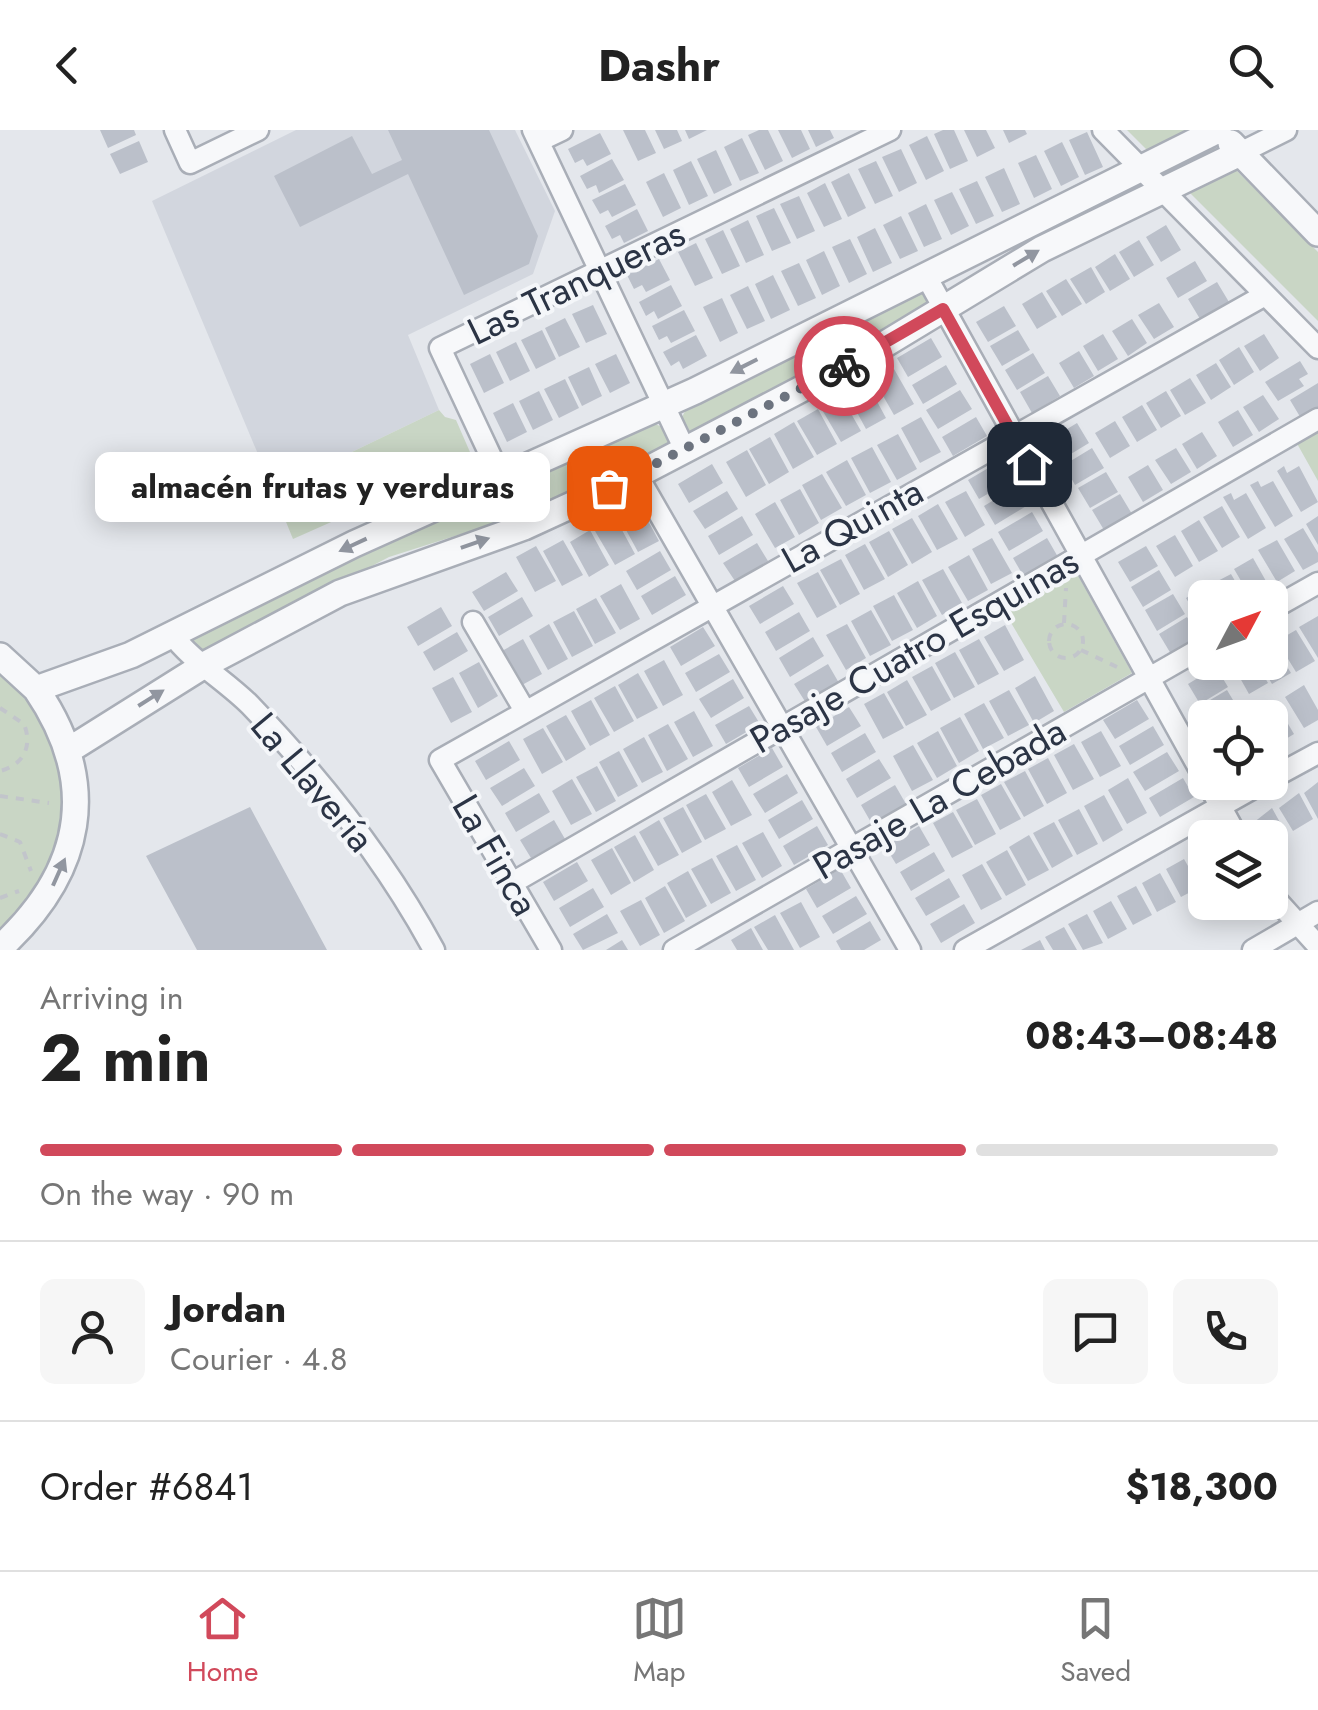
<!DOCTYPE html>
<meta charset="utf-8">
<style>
:root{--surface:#fff;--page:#f6f6f6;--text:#222;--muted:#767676;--line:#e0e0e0;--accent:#d1495b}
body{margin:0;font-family:Jost,sans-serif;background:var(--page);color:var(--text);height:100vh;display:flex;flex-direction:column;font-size:38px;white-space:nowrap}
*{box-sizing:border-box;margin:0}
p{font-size:32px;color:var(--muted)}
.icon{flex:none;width:55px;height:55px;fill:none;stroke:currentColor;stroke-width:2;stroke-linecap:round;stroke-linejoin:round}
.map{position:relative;height:820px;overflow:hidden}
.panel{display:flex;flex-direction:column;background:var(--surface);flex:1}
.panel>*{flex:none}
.needle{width:65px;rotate:49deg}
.fabs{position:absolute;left:1188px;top:450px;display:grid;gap:20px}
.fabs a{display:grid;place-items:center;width:100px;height:100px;border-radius:15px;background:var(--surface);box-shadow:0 5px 25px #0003;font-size:50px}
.pin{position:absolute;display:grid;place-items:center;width:85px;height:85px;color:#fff;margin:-42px;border-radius:20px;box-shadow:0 5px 15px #0006}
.courier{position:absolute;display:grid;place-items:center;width:100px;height:100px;margin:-50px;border:8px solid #d1495b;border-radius:50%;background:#fff;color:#222;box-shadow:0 2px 12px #0007}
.bubble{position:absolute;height:70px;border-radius:15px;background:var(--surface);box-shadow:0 5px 25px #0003;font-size:32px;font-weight:700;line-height:70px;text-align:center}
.headline em{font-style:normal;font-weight:700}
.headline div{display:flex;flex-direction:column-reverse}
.headline{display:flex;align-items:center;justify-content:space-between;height:170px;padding:0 40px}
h1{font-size:65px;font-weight:700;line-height:75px}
.bar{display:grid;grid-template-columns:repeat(4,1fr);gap:15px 10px;align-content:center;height:120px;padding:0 40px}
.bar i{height:12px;border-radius:8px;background:var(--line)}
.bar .selected{background:var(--accent)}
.bar p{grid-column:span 4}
.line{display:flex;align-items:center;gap:25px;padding:0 40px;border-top:2px solid var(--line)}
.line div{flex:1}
.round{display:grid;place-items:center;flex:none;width:105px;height:105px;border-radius:15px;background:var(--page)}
header{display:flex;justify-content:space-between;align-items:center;height:130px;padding:0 40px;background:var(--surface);font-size:45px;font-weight:700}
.tab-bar{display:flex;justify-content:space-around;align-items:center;height:140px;border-top:2px solid var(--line);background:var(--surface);font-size:28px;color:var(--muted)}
.tab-bar a{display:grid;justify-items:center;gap:5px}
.tab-bar .selected{color:var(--accent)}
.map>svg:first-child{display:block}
</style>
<header><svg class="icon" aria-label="back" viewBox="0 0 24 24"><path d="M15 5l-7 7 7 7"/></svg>Dashr<svg class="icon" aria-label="search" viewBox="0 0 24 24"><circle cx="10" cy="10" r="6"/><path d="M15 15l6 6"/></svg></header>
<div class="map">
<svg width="1318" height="820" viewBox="0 0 1318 820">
<rect width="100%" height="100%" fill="#e4e7ec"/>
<path fill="#d2d6de" d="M296,0h219l40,81 -22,63 -125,61 31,75 -166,80 -121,-289z"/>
<path fill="#c9d6c5" d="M1127,0h69l122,122v69z
M923,163l8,14 -240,127 -9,-17 7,-13z
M439,280l6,7 11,3 17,39 -180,80 -20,-49z
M653,293l9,4 7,18 -10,11 -121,49 -15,-15 3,-9 13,-9z
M1318,296v55l-23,-41z
M493,368l16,11 -4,11 -116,37 -185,97 -12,-9 -2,-8 193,-94z
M1075,440l57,103 -68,39 -60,-101z
M0,540c79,78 89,181 0,258z"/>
<path fill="#bbc0ca" d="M100,0h34l2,5 -28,13z
M388,0h101l49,106 -9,28 -65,31 -56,-121 -108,53 -26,-51 78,-40 20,38 30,-14z
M623,0h22l11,23 -18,8z
M655,0h22l5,11 -18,8z
M685,0h22l-18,9z
M759,0h9l15,31 -18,9 -17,-35z
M778,0h23l9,19 -18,9z
M808,0h22l4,8 -18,9z
M943,0h11l14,31 -18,8 -16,-35z
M964,0h22l9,18 -18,9z
M1003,0h22l2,4 -18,9z
M1087,2l16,35 -18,8 -16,-35z
M600,3l11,21 -24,12 -4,-7 -8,4 -7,-14z
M927,6l17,35 -18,9 -17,-35z
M742,8l17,35 -19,8 -16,-34z
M139,11l9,21 -28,12 -10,-20z
M1062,12l17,35 -18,9 -17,-35z
M901,19l16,34 -18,9 -17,-35z
M716,20l16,35 -18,9 -17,-35z
M1036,25l16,34 -18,9 -16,-35z
M612,29l12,21 -25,13 -3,-8 -9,4 -7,-13z
M691,31l17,35 -19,9 -16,-35z
M876,31l17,35 -18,8 -17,-35z
M1004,38l16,36 -18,8 -17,-35z
M664,43l17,35 -18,9 -17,-35z
M849,43l17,35 -18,9 -17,-35z
M977,51l17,35 -18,8 -17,-35z
M825,53l17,36 -18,8 -17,-34z
M625,54l11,21 -24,12 -4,-7 -8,4 -8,-14z
M952,62l17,34 -18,9 -17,-35z
M799,66l16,35 -18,8 -17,-35z
M926,74l16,35 -18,8 -16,-34z
M774,78l17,35 -19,8 -16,-35z
M637,79l11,22 -24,12 -4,-8 -8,4 -7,-13z
M901,86l17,35 -18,8 -17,-34z
M748,90l16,35 -18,8 -16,-34z
M1166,95l15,25 -20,12 -15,-25z
M875,98l17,35 -19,9 -16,-35z
M723,100l17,36 -18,8 -17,-35z
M850,109l17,35 -18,9 -17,-36z
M1139,110l15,25 -20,12 -15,-25z
M696,113l17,35 -18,8 -17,-34z
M824,121l16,35 -18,9 -16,-35z
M1115,124l15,25 -20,12 -15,-24z
M659,129l11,21 -24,12 -4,-7 -8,4 -7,-14z
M1195,131l12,20 -29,17 -12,-20z
M799,133l17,35 -18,8 -17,-35z
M1091,137l14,25 -19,12 -16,-25z
M773,145l17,35 -19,9 -16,-35z
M1066,149l16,25 -20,12 -16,-25z
M1217,152l12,20 -29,17 -12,-20z
M671,155l11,21 -24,13 -4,-8 -8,5 -7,-14z
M748,156l17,35 -18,8 -17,-34z
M1042,162l15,25 -20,12 -15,-25z
M722,168l16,35 -18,9 -17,-35z
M1159,173l15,24 -20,12 -16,-24z
M593,175l14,29 -21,9 -14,-29z
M1004,176l12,20 -28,16 -12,-20z
M684,180l11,21 -24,12 -4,-7 -8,4 -7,-14z
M565,188l15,29 -21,10 -14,-29z
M1132,189l15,24 -19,13 -16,-25z
M542,200l14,29 -20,10 -15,-29z
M1018,200l12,20 -28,16 -12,-20z
M1103,204l15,25 -20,12 -15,-25z
M1264,204l15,24 -19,13 -16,-25z
M696,205l11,21 -24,13 -4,-8 -8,5 -8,-14z
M931,208l11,19 -34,20 -11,-19z
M516,212l14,29 -20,10 -14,-29z
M1239,217l15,25 -20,13 -15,-25z
M1079,221l15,25 -20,12 -15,-25z
M1033,223l12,20 -28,17 -12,-20z
M490,224l14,29 -20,10 -14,-29z
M616,224l14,29 -20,10 -15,-29z
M1300,231l8,13 -9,5 5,7 -26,15 -13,-19z
M1216,233l15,24 -20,13 -15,-25z
M946,235l11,19 -34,20 -11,-19z
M589,237l13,29 -20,10 -14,-29z
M894,239l20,35 -20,11 -20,-35z
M1048,246l12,20 -28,17 -12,-21z
M1190,248l16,25 -21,12 -15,-25z
M565,249l14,29 -20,10 -15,-29z
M867,253l19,35 -20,11 -19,-35z
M1318,253v28l-16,9 -12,-20z
M960,260l12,19 -34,20 -12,-19z
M539,261l14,29 -20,10 -14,-29z
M1166,261l15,25 -20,12 -15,-25z
M1263,265l16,24 -20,13 -16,-25z
M841,266l20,35 -20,11 -20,-34z
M513,273l14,29 -20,10 -14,-29z
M1142,275l15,25 -20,12 -15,-25z
M818,279l19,35 -20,11 -20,-34z
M1238,280l15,25 -20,12 -15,-25z
M921,287l20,35 -21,11 -19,-35z
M976,287l11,19 -34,20 -11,-19z
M1115,291l15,25 -20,12 -15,-25z
M794,292l20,35 -21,12 -19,-35z
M1077,293l12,20 -28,17 -12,-20z
M1202,302l15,24 -20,13 -15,-25z
M898,304l19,35 -20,11 -20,-35z
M770,307l19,35 -20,12 -20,-35z
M872,317l19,35 -21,11 -19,-35z
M1092,318l12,20 -29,17 -11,-20z
M1176,318l15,24 -20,12 -16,-24z
M747,320l19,35 -20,12 -20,-35z
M847,330l19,35 -20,11 -20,-34z
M1002,330l11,19 -34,20 -11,-19z
M712,334l11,19 -34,20 -11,-19z
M1148,335l15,25 -20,12 -15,-25z
M1284,336l3,7 12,-7 19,36 -17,10 -24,-41z
M1106,342l12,20 -28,16 -12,-20z
M822,344l20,34 -21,12 -19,-35z
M1258,351l3,6 12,-6 20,35 -18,11 -25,-42z
M1017,356l11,19 -33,20 -11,-19z
M800,359l19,34 -20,12 -19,-35z
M727,361l11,18 -33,20 -12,-18z
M966,361l19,34 -20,12 -20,-35z
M1231,363l3,7 12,-7 20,35 -18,11 -25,-42z
M1120,364l12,20 -28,16 -12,-20z
M775,372l20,35 -20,11 -20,-34z
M938,374l20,35 -21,11 -19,-34z
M640,376l19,35 -21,11 -19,-35z
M1222,376l18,31 -18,11 -19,-31z
M1032,382l11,19 -34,20 -11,-19z
M742,386l11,19 -34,20 -11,-19z
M1318,386v29l-12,-21z
M912,388l20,34 -20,12 -20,-35z
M616,389l19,35 -20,11 -20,-34z
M1199,390l19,31 -19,11 -18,-31z
M1303,398l15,25v9l-15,8 -19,-31z
M590,400l19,35 -20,12 -19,-35z
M889,401l19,34 -20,12 -19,-35z
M1175,405l18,31 -18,11 -19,-31z
M992,408l20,35 -21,11 -19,-35z
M1047,408l11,19 -34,20 -11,-19z
M563,410l20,35 -21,11 -19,-35z
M1277,410l18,31 -18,11 -19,-32z
M757,413l11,18 -33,20 -12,-18z
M865,414l20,35 -21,11 -19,-35z
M536,416l20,35 -21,11 -19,-35z
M1146,416l12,20 -28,16 -12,-20z
M660,421l11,19 -34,20 -11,-19z
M969,425l19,35 -20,11 -20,-34z
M1253,428l18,32 -13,8h-7l-17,-29z
M841,429l19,35 -20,11 -20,-35z
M943,439l19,34 -20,12 -20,-35z
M1159,440l12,20 -28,17 -12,-20z
M506,442l12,19 -34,20 -12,-19z
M818,442l19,35 -20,11 -20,-35z
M1231,444l14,24h-25l-8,-14z
M675,446l11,19 -34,20 -11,-19z
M918,451l19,35 -20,12 -20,-35z
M621,454l19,35 -20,11 -20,-34z
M783,456l11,18 -34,20 -11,-18z
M1205,457l6,11h-6v33l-19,-33z
M1173,464l12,20 -28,17 -12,-21z
M894,465l19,35 -21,11 -19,-35z
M522,467l11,19 -34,20 -11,-19z
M596,468l20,35 -21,11 -19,-35z
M441,477l11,19 -34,20 -11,-19z
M871,480l20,35 -21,11 -19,-35z
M574,481l19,35 -21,11 -19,-35z
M799,482l11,19 -34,20 -11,-19z
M1318,486v42l-19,-31z
M1187,487l12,20 -28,17 -12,-20z
M549,494l19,35 -20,11 -19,-34z
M847,494l19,34 -20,12 -20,-35z
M1005,495l19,35 -20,11 -20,-34z
M703,497l12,19 -34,20 -11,-19z
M1296,500l19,31 -19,11 -19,-31z
M457,502l11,19 -34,20 -11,-19z
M813,507l11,19 -34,21 -11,-19z
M523,509l19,35 -20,11 -20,-34z
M979,509l20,35 -21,11 -19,-35z
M1272,512l19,31 -19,11 -13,-22h11z
M955,522l20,35 -21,11 -19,-35z
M719,524l11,18 -34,20 -11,-19z
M664,530l19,35 -20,11 -19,-35z
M479,532l19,34 -20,12 -19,-35z
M1231,532h25l12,21 -19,11z
M828,534l11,19 -33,20 -12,-19z
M932,536l19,34 -20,11 -19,-34z
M1216,537l12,20 -28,17 -12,-20z
M638,543l20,35 -21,11 -19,-34z
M1035,546l19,35 -20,12 -19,-35z
M453,547l19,35 -21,11 -19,-35z
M733,549l11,19 -33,20 -12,-19z
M907,550l20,35 -21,11 -19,-34z
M1304,555l14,25v10l-14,8 -19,-31z
M615,556l19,35 -20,11 -20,-34z
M1009,560l20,35 -21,11 -19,-35z
M1227,560l12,20 -13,8h-20l-6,-12z
M884,563l20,35 -21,11 -19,-35z
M591,570l19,35 -20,11 -19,-35z
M1137,570l12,19 -34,20 -12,-19z
M1275,572l19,32 -18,11 -6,-10v-17l-13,-5z
M984,573l20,35 -21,11 -19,-35z
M749,576l11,18 -34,20 -11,-19z
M849,577l12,19 -34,20 -11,-19z
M694,581l19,35 -20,11 -19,-35z
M566,585l20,34 -20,12 -20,-35z
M960,587l19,34 -20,12 -19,-35z
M668,594l20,35 -21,12 -19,-36z
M1153,596l11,19 -34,20 -11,-19z
M543,598l20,34 -21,12 -19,-35z
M938,601l19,35 -20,12 -20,-35z
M1101,601l20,35 -21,11 -19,-35z
M865,603l11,19 -34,20 -11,-19z
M644,607l19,35 -21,11 -19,-34z
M509,611l11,19 -34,20 -11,-19z
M1074,614l20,35 -21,11 -19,-35z
M913,615l20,35 -21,11 -19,-35z
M772,618l11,19 -34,20 -11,-19z
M619,621l19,35 -20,11 -19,-35z
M1167,622l12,19 -34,20 -12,-19z
M1048,628l19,35 -20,11 -19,-35z
M879,629l12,19 -34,20 -11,-19z
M597,636l19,35 -20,11 -20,-35z
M524,638l11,18 -33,20 -12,-18z
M1025,641l19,35 -20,11 -20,-35z
M787,644l11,19 -33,20 -12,-19z
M1128,648l19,35 -20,11 -19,-34z
M1183,648l11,19 -34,20 -11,-19z
M572,649l20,35 -21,11 -19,-34z
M732,650l20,35 -21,11 -19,-34z
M1318,652v37l-14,-26z
M1001,654l20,35 -21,11 -19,-35z
M895,655l11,19 -34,20 -11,-19z
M539,663l11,19 -34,20 -11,-19z
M1299,663l14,26 -20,12 -14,-23z
M706,664l20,35 -21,11 -19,-35z
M1104,665l19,35 -20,12 -19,-36z
M977,669l19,35 -21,11 -19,-35z
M802,670l11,19 -34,20 -11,-19z
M250,677l77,143h-130l-51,-94z
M683,677l19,35 -20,11 -19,-35z
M1272,678l15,27 -17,9v-6h-9l-8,-15z
M1079,679l19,35 -21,11 -19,-35z
M953,682l20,35 -21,11 -19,-35z
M554,690l11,19 -34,19 -11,-18z
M659,690l20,35 -21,11 -19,-34z
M1054,692l19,34 -21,12 -19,-35z
M817,696l11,19 -34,20 -11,-19z
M919,696l11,19 -34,19 -11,-18z
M763,702l19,34 -20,12 -20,-35z
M635,705l19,35 -20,12 -20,-35z
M1029,705l20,35 -21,11 -19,-34z
M737,715l19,35 -20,11 -20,-35z
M1205,717v36l-15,-28z
M612,718l19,35 -20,12 -20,-35z
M1007,720l19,35 -20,11 -20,-34z
M934,722l11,19 -34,20 -11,-19z
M712,728l19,35 -20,11 -20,-35z
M1184,729l16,28 -19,10 -15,-28z
M577,732l11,19 -34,20 -11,-19z
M982,734l20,35 -21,11 -19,-35z
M840,739l11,19 -34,20 -11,-19z
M688,741l19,35 -21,12 -19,-35z
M1160,743l16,29 -19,10 -15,-29z
M949,748l11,19 -34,19 -11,-18z
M665,756l20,35 -21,12 -19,-35z
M1136,756l16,29 -19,10 -16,-29z
M593,758l11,19 -34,20 -11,-19z
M856,766l11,18 -34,20 -11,-18z
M641,770l19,35 -20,11 -20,-35z
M1111,771l16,28 -19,10 -15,-28z
M801,772l19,35 -20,11 -20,-35z
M964,774l11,19 -34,20 -11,-19z
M607,784l11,19 -35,17 -10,-16z
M1087,784l16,29 -20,7 -15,-26z
M775,785l19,35h-26l-14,-23z
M870,791l11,19 -17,10h-23l-5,-9z
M1064,797l13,23h-24l-8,-13z
M751,798l12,22h-26l-6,-10z
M622,810l6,10h-22z
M1040,810l5,10h-24z"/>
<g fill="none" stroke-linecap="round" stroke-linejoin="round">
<g stroke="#a9aeb7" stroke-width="25">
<path id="minor" d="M175,0l15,33 68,-33
M533,0l152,320
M1103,0l215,218
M539,11l23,-11
M1240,23l46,-23
M926,146l279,503
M637,345l273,475
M524,397l-84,-179 450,-218
M1270,480l48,-27
M473,492l52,89
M171,503c20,28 54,47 79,72 71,74 135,154 184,245
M1270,649l48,-26
M1207,652l31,56
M512,753l806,-464
M1270,763l48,53
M551,820l-111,-190 825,-465
M674,820l531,-304
M965,820l299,-168
M1253,820l65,-38"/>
</g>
<g stroke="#a9aeb7" stroke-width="30">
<path id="tertiary" d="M1231,13l87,90
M0,526l36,33 95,-34 223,-111 341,-153 523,-261
M69,620l137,-86 134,-71 184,-66 113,-52 235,-123 170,-103 198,-96
M0,818c83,-76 101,-164 36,-259"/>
</g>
<path stroke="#c2c5cb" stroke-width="4" stroke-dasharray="8 8" stroke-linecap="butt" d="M1064,493l2,-35
M1049 511a17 17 0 1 1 34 0a17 17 0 1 1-34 0Z
M1081,520l36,17
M0,578l24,16c9,23 -1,41 -24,47
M0,666l49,7
M0,704l20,8 11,29
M0,768l19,-7"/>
<use href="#minor" stroke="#f7f8fa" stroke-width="20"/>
<use href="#tertiary" stroke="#f7f8fa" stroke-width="25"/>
</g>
<defs><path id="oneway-solid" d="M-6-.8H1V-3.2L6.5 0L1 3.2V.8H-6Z" transform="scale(2.5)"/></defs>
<g fill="#9196a0">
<use href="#oneway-solid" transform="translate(1026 128) rotate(-31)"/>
<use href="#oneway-solid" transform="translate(744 236) rotate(153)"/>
<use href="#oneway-solid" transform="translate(475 413) rotate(-19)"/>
<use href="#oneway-solid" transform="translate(353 415) rotate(155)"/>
<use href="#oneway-solid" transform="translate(151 568) rotate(-32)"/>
<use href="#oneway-solid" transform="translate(59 742) rotate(-66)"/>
</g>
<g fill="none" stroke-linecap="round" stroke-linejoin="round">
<path stroke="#6c737f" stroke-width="10" stroke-dasharray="0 18" d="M609,358l235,-122"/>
<path stroke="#d1495b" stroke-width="12" d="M844,236l99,-57 86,155"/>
</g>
<g text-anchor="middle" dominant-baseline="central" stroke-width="8" stroke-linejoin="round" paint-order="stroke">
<g font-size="38" fill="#2b3445" stroke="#f4f6f9">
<text transform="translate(576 152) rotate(-26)">Las Tranqueras</text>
<text transform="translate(852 395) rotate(-29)">La Quinta</text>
<text transform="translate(914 520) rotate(-30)">Pasaje Cuatro Esquinas</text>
<text transform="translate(313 652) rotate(50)">La Llavería</text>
<text transform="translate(939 668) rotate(-30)">Pasaje La Cebada</text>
<text transform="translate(496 725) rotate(60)">La Finca</text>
</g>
</g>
</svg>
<div class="fabs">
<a><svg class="needle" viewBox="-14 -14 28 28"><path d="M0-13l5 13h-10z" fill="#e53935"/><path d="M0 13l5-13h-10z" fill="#767676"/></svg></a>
<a><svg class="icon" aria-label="locate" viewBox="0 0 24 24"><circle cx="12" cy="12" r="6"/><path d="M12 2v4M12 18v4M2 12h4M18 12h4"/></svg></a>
<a><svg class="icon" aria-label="layers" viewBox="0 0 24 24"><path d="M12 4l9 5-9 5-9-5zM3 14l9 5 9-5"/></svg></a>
</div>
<div class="pin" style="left:609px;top:358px;background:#ea580c"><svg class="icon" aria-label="bag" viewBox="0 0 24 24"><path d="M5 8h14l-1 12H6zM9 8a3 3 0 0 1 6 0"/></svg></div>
<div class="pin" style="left:1029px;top:334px;background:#1f2937"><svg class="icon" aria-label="home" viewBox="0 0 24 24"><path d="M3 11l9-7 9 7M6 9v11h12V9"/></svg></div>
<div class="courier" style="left:844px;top:236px"><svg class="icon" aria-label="bike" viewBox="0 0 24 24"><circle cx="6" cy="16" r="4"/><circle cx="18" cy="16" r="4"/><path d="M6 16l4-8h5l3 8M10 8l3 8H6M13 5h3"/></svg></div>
<div class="bubble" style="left:95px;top:322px;width:455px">almacén frutas y verduras</div>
</div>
<section class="panel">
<div class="headline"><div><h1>2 min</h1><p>Arriving in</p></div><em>08:43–08:48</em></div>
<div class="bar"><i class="selected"></i><i class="selected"></i><i class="selected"></i><i></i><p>On the way · 90 m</p></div>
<div class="line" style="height:180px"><a class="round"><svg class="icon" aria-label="person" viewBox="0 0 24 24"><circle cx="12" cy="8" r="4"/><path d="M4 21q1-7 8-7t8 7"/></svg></a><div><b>Jordan</b><p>Courier · 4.8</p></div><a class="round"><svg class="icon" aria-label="chat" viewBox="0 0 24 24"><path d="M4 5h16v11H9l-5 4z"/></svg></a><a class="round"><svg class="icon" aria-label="phone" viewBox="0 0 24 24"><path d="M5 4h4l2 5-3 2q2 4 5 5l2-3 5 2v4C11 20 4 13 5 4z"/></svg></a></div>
<div class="line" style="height:130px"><div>Order #6841</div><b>$18,300</b></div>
</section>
<nav class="tab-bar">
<a class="selected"><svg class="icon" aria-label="home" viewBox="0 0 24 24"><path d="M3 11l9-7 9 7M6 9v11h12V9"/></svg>Home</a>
<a><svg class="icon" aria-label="map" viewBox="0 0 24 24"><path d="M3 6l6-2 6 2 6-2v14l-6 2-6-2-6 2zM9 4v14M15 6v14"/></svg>Map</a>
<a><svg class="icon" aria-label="saved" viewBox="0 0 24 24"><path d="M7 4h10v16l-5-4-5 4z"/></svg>Saved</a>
</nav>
